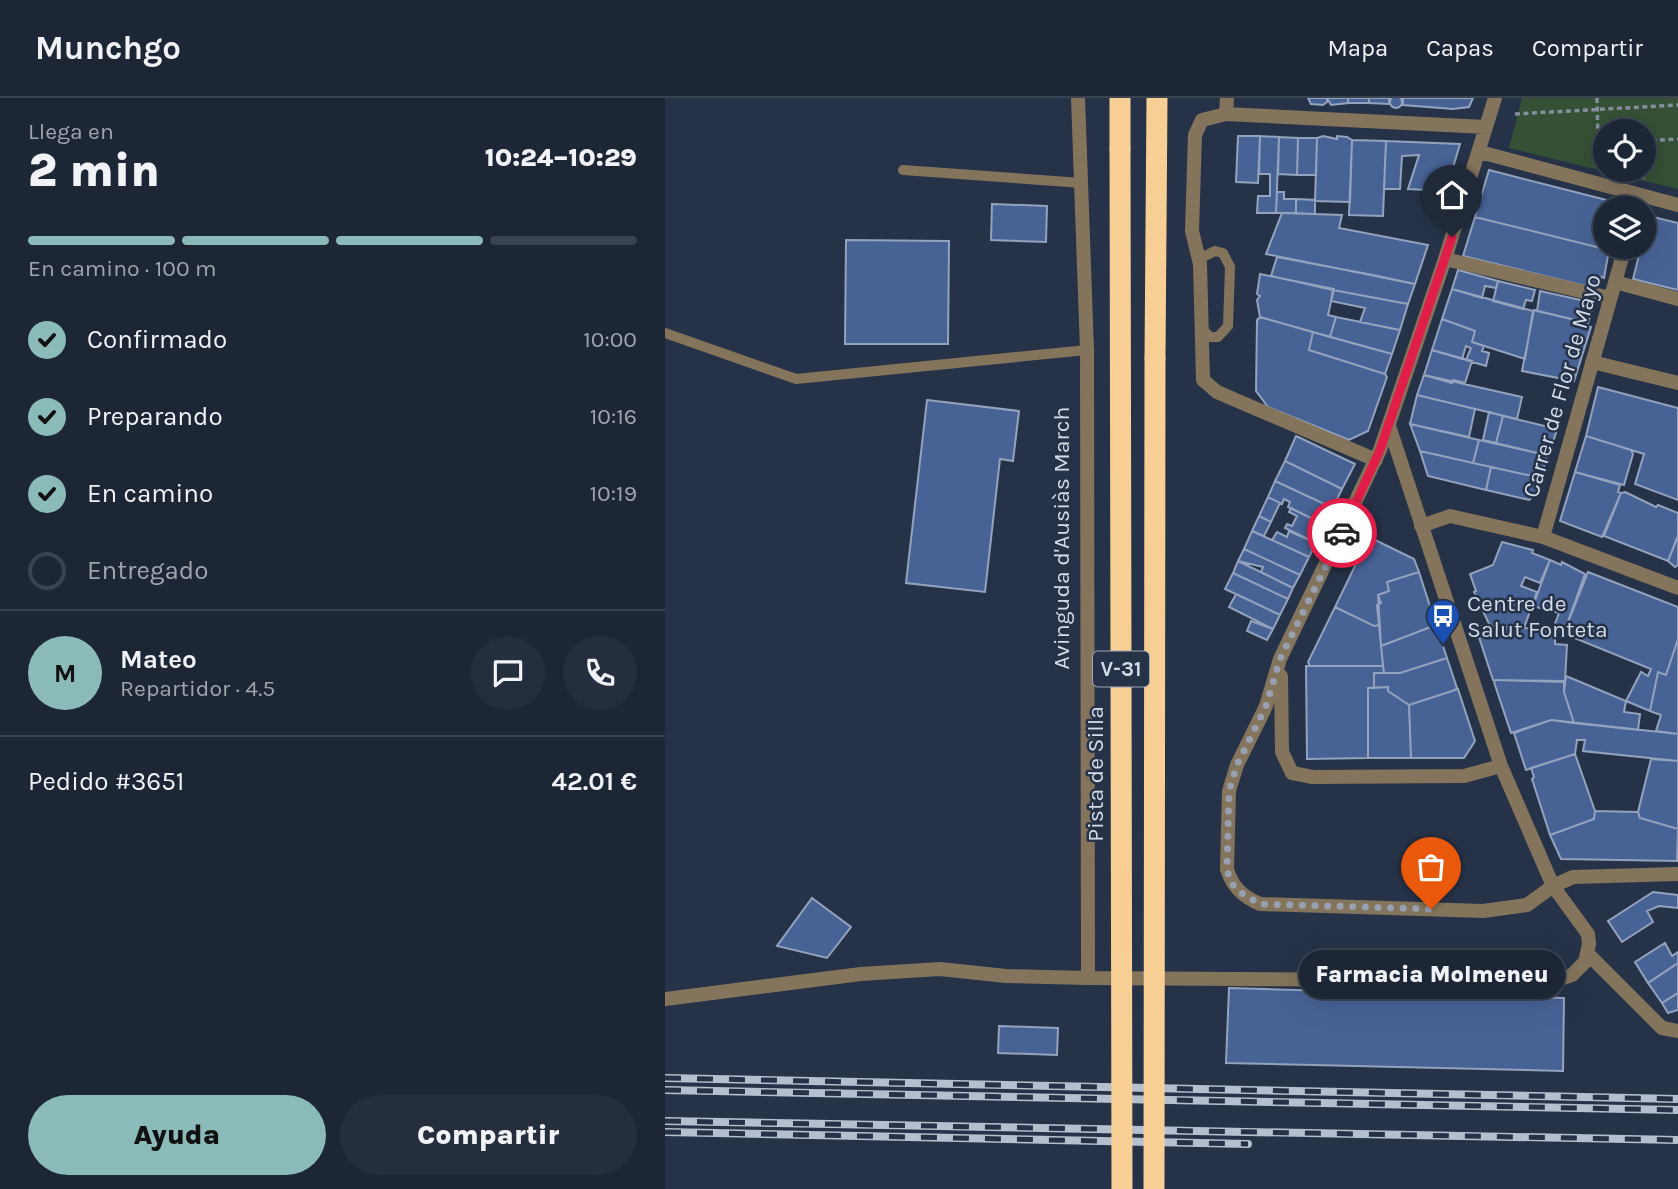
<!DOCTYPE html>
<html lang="es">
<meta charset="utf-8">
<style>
:root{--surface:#1c2635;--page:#252e3d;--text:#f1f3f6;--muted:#a0a5ad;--line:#3a4350;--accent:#8bbbb9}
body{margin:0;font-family:Karla,sans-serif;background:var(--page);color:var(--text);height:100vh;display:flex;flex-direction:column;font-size:26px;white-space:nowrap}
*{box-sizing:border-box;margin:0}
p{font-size:23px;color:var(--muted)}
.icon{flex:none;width:38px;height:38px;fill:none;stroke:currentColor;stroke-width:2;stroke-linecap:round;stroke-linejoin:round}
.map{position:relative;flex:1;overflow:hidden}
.sheet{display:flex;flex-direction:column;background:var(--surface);width:665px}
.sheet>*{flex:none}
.buttons{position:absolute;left:928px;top:21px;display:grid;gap:14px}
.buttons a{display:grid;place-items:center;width:63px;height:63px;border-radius:50%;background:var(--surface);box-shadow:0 7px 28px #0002,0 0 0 2px var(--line);font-size:35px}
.pin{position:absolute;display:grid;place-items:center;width:60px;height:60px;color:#fff;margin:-72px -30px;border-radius:50% 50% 50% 0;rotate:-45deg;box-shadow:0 0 7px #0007}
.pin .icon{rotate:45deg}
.courier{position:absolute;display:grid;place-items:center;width:70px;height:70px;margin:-35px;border:5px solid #e11d48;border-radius:50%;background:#fff;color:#222;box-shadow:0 2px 9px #0007}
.bubble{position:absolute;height:49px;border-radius:24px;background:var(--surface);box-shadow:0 7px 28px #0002,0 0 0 2px var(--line);font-size:23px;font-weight:800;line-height:49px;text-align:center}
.head em{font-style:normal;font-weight:800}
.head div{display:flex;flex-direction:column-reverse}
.head{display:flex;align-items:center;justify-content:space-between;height:119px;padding:0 28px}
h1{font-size:46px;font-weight:800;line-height:52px}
.bar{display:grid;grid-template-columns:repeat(4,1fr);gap:10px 7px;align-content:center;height:84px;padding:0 28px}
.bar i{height:9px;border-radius:5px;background:var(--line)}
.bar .active{background:var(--accent)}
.bar p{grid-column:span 4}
.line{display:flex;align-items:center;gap:18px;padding:0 28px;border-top:2px solid var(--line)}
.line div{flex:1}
.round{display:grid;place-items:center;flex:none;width:74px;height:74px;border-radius:37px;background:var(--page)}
ol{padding:0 28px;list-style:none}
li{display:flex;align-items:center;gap:21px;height:77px}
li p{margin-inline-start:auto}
li .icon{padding:7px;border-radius:50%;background:var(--accent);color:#111;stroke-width:4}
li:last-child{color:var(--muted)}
li i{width:38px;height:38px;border:4px solid var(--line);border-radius:50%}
.cta{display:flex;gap:14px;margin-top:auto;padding:14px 28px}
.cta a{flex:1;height:80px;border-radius:42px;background:var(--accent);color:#111;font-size:28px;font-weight:800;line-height:80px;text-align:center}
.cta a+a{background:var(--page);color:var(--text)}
header{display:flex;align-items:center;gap:42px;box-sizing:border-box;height:98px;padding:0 35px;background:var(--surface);border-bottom:2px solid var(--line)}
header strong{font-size:33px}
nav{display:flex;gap:38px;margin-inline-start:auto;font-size:24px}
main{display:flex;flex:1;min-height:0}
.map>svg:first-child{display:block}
</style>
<header>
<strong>Munchgo</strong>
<nav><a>Mapa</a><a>Capas</a><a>Compartir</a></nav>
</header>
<main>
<section class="sheet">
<div class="head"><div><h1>2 min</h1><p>Llega en</p></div><em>10:24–10:29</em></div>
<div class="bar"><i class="active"></i><i class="active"></i><i class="active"></i><i></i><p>En camino · 100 m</p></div>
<ol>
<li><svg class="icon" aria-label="check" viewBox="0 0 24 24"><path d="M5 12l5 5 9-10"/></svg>Confirmado<p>10:00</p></li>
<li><svg class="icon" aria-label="check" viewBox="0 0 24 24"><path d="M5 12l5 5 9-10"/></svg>Preparando<p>10:16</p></li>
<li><svg class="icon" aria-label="check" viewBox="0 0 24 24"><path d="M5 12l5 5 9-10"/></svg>En camino<p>10:19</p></li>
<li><i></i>Entregado</li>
</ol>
<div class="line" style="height:126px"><b class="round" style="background:var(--accent);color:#111">M</b><div><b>Mateo</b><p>Repartidor · 4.5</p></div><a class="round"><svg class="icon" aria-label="chat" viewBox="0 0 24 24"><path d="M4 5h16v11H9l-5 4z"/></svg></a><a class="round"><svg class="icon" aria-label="phone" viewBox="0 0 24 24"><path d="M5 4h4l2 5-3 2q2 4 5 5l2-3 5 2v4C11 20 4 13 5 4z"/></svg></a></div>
<div class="line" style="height:91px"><div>Pedido #3651</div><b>42.01 €</b></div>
<div class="cta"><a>Ayuda</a><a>Compartir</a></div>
</section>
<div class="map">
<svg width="1013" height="1091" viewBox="0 0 1013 1091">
<rect width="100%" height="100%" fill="#263247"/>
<path fill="#345035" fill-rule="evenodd" d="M857,0h156v91l-169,-41zM940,33h38v39h-38z"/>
<path fill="#476396" stroke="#94a3bd" stroke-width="2" d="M725 4a6 6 0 1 1 12 0a6 6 0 1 1-12 0Z
M643,0h19v4l-4,3 -12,-1z
M662,0h21v5l-17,2z
M683,0h21v5h-21z
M704,0h20v6l-20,-1z
M738,0h70l-4,9 -16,2 -50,-4z
M573,38h22l-2,47 -22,-1z
M595,38l19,1 -3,76h-19l1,-17h12v-22h-11z
M658,38l14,3v-3l10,1 5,3 -2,62 -35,-1 2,-63z
M614,39l19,1 -1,37 -19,-1z
M633,40h19l-1,37h-19z
M687,42l34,1 -3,75 -34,-1z
M721,43l74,3 -14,47 -38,-2 11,-34 -17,1 -2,33h-16z
M824,72l137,35 -1,3h-20v39h5l-1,3 -134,-33z
M612,94h7v7h12v14h-20z
M631,101l19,1v14l-19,-1z
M327,106l55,2 -1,36 -55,-2z
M617,115l60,2 -3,13 89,17 -13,39 -149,-30z
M984,118l29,7v67l-45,-11z
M810,119l134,33 -5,28 -3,-1 -3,12 -135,-33z
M181,142l103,1 -1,103h-103z
M612,159l96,18 42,9 -7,20 -75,-14 -62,-14z
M793,172l40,11 -2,7 -11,-2 -3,12 -30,-9z
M595,176l74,15 -6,26 8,2 -6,20 -70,-20 -3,-17 3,-4 -3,-2z
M833,183l37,9 -3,11 -6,-1 -3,9 -30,-8z
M787,191l81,22 -8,48 -53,-17 3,-11 -33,-12z
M668,192l75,14 -8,26 -40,-8 5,-14 -34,-7z
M875,193l54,12 -6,20 -51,-12z
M869,212l54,13 -1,3 4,1 -17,54 -52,-10z
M595,219l53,15 -4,18 76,24 2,3 -19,54 -19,9 -81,-33 -12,-16 1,-71z
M671,219l64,13 -8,24 -62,-17z
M777,221l33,12 -3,11 12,4 -2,5 7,2 -3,13 -20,-6 5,-12 -5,-2 -4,13 -30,-9z
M648,234l79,22 -7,20 -76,-24z
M767,252l40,11 -7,22 -12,-3 -1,3 -28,-8z
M759,277l98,22 -5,22 -100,-24z
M933,289l80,21v92l-43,-16 9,-30 -58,-18z
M752,297l58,14 -6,28 -59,-13z
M262,302l92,11 -6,50 -13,-2 -15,133 -79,-9z
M824,314l14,4 -7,27 -13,-3z
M838,318l54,13 -8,27 -53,-13z
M745,326l69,16 -6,23 -53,-12z
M631,338l59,28 -13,25 -57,-28z
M921,338l45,14 2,4 -9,31 -49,-13z
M814,342l68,15 -6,23 -68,-15z
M755,353l71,16 -5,23 -58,-14z
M620,363l57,28 -9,19 -58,-27z
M826,369l50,11 -3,15 -9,7 -43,-10z
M910,374l45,13 -2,7 3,1 -19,44 -42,-16z
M610,383l58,27 -8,17 -37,-18 2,-5 -6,-3 -2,5 -14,-7z
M960,394l31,15 2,-2 20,8v22l-10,26 -64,-25 17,-43z
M603,399l12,6 -9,19 -12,-6z
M626,410l34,17 -9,18 -31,-15 2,-4 5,2 5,-10 -8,-4z
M594,418l12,6 -7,14 -12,-5z
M587,433l57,26 -9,18 -56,-26z
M624,433l27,12 -7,14 -37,-17 5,-8 10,5z
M1013,438v29l-3,2 -7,-6z
M704,439l45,22 5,13 -32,10 2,9 -11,4 3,8 -4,2 2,20 -5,1 -39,-19z
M837,444l31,8 -1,3 18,7 -10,23 -15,-6 -4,9 16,6 -13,36 -34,-2 -16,-34 2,-1 -6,-17 23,-9z
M579,451l56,26 -7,13 -32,-16 2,-5 -25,-6z
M885,462l11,5 1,-3 23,12 -20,56 -12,-1 6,-16 -23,-6 -2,-4z
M573,463l55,27 -5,11 -55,-26z
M754,474l17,53 -55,21 -3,-51 11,-4 -2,-9z
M923,474l90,35v32l-12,36 -8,-3 -8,39 -24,-10 15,-29 7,4 3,-7 -84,-34 -2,-5z
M568,475l55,26 -8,16 -55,-26z
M571,496l44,21 -7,14 -44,-22z
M670,509l39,19 5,-1 4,41h-73l-2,-4z
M586,523l22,8 -6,11 -20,-9z
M771,527l11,33 -47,15h-16l-3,-27z
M813,528l70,3v7l7,1v7l12,1 -2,36 -72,-1 -17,-52z
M1013,541v95l-22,-3 5,-16 -11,-4 8,-39 8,3z
M782,560l10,30 -2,2 -46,15 -21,-14v-4l-14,1v-15h26z
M641,568h77l1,7h-10v15h-6v70l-61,1z
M901,578l60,25 -2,11 16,2 -2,16 -64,-7 -10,-31z
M831,582l68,2v10l10,31 -23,-3 -40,13 -17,-51z
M723,589v4l21,14 2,53h-43v-70z
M793,591l17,52 -11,17h-53l-2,-53z
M886,622l127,14v27l-95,-10 2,-11h-8l-2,14 -49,16 -12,-37z
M910,656l20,57 -1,8 -44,16 -18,-56 2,-2 -3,-9z
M986,661l27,2v68l-38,-11 -2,-6z
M930,713l43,1 2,6 38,11 -1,32 -116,-2 -11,-24 44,-16z
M988,794l25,3v13l-19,-2 -12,5 6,11 -31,20 -14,-21z
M147,800l39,29 -24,31 -50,-12z
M1000,845l7,13 6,-4v11l-30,20 -13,-21z
M1013,865v30l-16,10 -14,-20z
M564,890l335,10 -1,73 -337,-8z
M1013,895v17l-10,3 -6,-10z
M334,928l59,2 -1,27 -59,-2z"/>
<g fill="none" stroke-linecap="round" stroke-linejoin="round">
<path stroke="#848e9f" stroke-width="3.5" stroke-dasharray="5 3.5" stroke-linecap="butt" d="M932,0l1,44h7
M850,16l163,-9
M978,43l35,-2
M977,72l2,9"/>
<path stroke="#84745c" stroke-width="10" d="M238,72l179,13
M535,166l3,-7 12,-6 8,2 7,14 -2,59 -10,11h-8l-9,-9
M0,235l131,46 291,-29"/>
<path stroke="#84745c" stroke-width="14" d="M413,0l9,252 1,628
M830,0l-50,161 -65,191 -100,209 -14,47 -29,59 -8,26 -2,78c5,18 16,28 33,35l223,7 44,-6 26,-19 20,-9 105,-3
M561,16l1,-16
M815,54l198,53
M780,161l165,39
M950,184l63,17
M927,264l86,21
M711,362l-159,-68 -14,-12 -3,-116 -8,-33 3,-96 7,-15 24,-6 260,13
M756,428l29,-10 93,21 135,51
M878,439l82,-290
M616,578l1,76 10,21 21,4 151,-1 37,-10
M923,856l74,74 16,3
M0,901l196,-25 79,-5 66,7 82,2 467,3 17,-6 13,-13 4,-18 -1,-10 -35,-48 -52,-120 -112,-340"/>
<path stroke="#f7ce93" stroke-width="21" d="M455,51v-51
M490,260l2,-260"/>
<g stroke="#b6bfce" stroke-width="8">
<path id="rail" d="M0,980l1013,21
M0,992l1013,20
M0,1023l1013,19
M0,1034l583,12"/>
</g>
<use href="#rail" stroke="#263247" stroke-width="5" stroke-dasharray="16" stroke-linecap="butt"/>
<path stroke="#f7ce93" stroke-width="21" d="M455,51l2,1040
M489,1091l1,-831"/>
</g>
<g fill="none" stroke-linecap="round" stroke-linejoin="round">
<path stroke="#96a0b0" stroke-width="7" stroke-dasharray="0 12.6" d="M677,435l-62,126 -14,47 -29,59 -8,26 -2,78 3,12 8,10 22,13 171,5"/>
<path stroke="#e11d48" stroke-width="9" d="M677,435l38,-83 72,-213"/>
</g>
<defs>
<g id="bus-pin" transform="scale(1.75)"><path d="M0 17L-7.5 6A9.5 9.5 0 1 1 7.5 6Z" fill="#1a4fb4" stroke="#263247"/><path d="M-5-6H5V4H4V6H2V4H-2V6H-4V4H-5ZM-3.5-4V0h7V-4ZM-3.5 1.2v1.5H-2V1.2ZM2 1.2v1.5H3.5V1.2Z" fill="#fff"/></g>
</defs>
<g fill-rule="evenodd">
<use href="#bus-pin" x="778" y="518"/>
</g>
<g text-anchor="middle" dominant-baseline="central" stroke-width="5" stroke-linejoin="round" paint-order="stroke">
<rect fill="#263247" stroke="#9fa8b8" stroke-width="2" x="428" y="553.5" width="56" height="35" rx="5"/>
<g font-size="21" font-weight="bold" fill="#d3dbe9">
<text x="456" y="571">V-31</text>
</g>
<g font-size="23" fill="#d3dbe9" stroke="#263247">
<text transform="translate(897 288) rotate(-74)">Carrer de Flor de Mayo</text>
<text transform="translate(396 440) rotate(-90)">Avinguda d'Ausiàs March</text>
<text transform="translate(430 676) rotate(-90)">Pista de Silla</text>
</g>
<g font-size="23" fill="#d3dbe9" stroke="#263247" text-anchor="start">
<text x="802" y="505">Centre de<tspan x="802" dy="26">Salut Fonteta</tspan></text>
</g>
</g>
</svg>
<div class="buttons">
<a><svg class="icon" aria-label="locate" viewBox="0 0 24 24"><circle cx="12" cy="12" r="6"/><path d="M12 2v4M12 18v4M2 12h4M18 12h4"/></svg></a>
<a><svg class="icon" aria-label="layers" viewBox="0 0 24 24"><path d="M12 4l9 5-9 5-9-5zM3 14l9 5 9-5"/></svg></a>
</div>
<div class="pin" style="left:766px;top:811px;background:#ea580c"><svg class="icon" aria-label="bag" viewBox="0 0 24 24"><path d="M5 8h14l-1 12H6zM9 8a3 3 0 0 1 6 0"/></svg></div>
<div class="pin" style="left:787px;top:139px;background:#1f2937"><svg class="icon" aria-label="home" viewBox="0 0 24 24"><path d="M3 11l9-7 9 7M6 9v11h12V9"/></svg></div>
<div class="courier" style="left:677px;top:435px"><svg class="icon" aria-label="car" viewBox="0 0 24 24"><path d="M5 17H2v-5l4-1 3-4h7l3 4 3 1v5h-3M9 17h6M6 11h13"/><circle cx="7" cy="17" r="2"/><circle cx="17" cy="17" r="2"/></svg></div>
<div class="bubble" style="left:634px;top:852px;width:266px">Farmacia Molmeneu</div>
</div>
</main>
